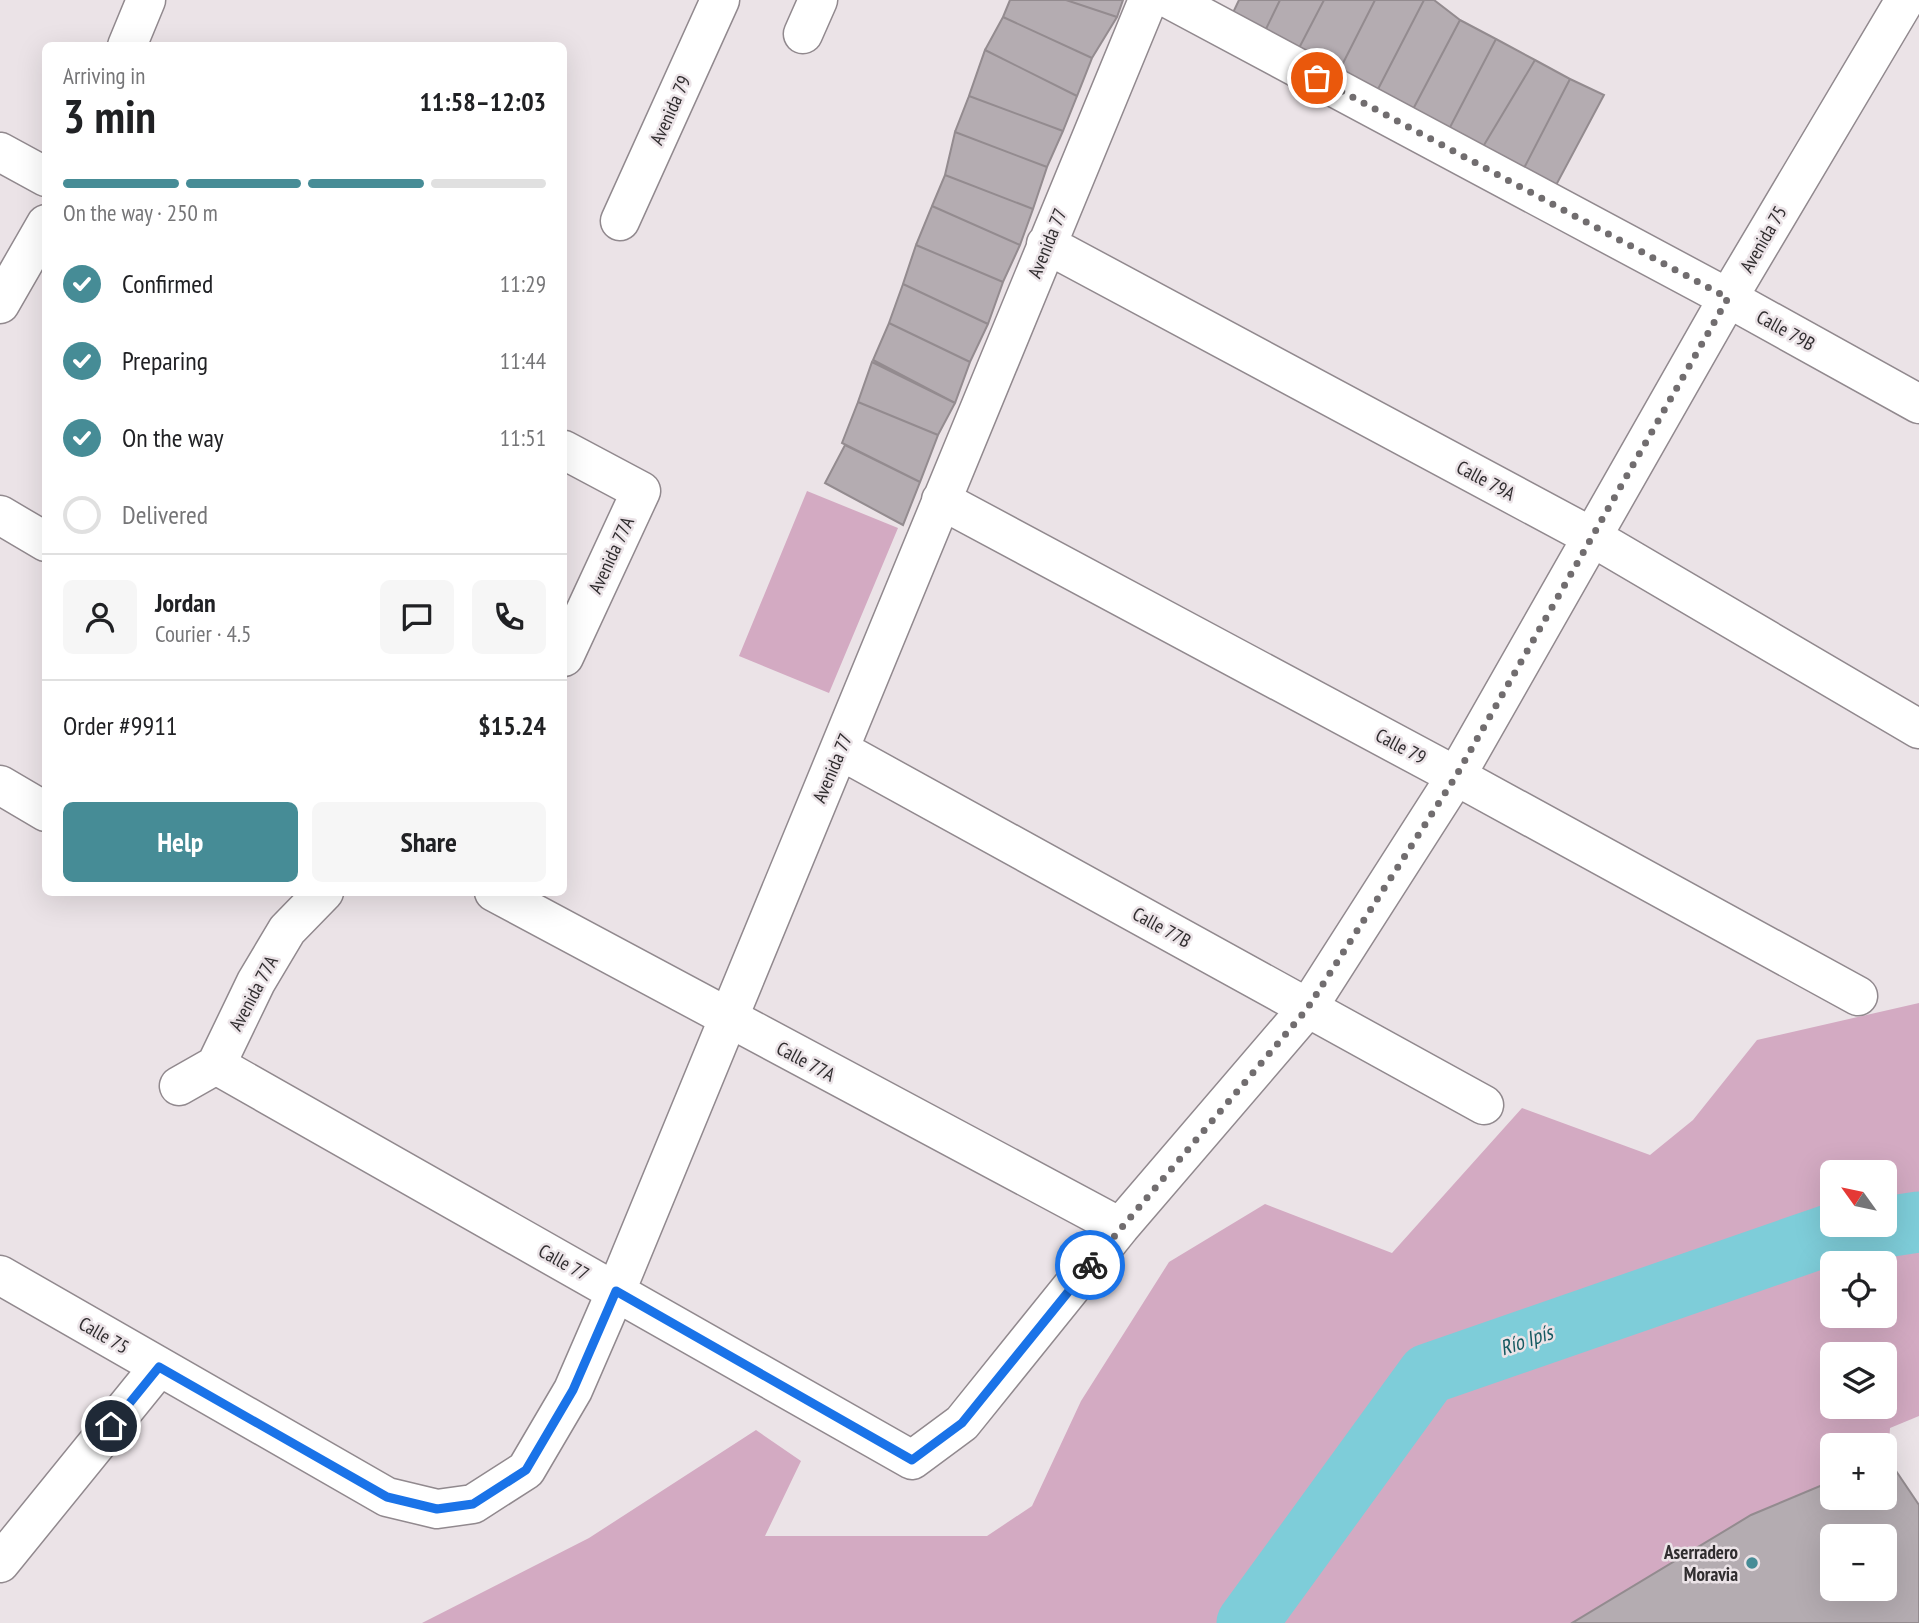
<!DOCTYPE html>
<meta charset="utf-8">
<style>
:root{--surface:#fff;--page:#f6f6f6;--text:#202124;--muted:#757577;--line:#e0e0e0;--accent:#468c96}
body{margin:0;font-family:"PT Sans Narrow",sans-serif;background:var(--page);color:var(--text);height:100vh;display:flex;flex-direction:column;font-size:26px;white-space:nowrap}
*{box-sizing:border-box;margin:0}
p{font-size:23px;color:var(--muted)}
.icon{flex:none;width:38px;height:38px;fill:none;stroke:currentColor;stroke-width:2;stroke-linecap:round;stroke-linejoin:round}
.map{position:relative;flex:1;overflow:hidden}
.sheet{position:absolute;left:42px;top:42px;width:525px;height:854px;display:flex;flex-direction:column;background:var(--surface);border-radius:10px;box-shadow:0 7px 28px #0002}
.sheet>*{flex:none}
.needle{width:46px;rotate:303deg}
.buttons{position:absolute;left:1820px;top:1160px;display:grid;gap:14px}
.buttons a{display:grid;place-items:center;width:77px;height:77px;border-radius:10px;background:var(--surface);box-shadow:0 7px 28px #0002;font-size:35px}
.pin{position:absolute;display:grid;place-items:center;width:60px;height:60px;color:#fff;margin:-30px;border:4px solid #fff;border-radius:50%;box-shadow:0 2px 7px #0007}
.courier{position:absolute;display:grid;place-items:center;width:70px;height:70px;margin:-35px;border:5px solid #1a73e8;border-radius:50%;background:#fff;color:#222;box-shadow:0 2px 9px #0007}
.overview em{font-style:normal;font-weight:800}
.overview div{display:flex;flex-direction:column-reverse}
.overview{display:flex;align-items:center;justify-content:space-between;height:119px;padding:0 21px}
h1{font-size:46px;font-weight:800;line-height:52px}
.bar{display:grid;grid-template-columns:repeat(4,1fr);gap:10px 7px;align-content:center;height:84px;padding:0 21px}
.bar i{height:9px;border-radius:5px;background:var(--line)}
.bar .selected{background:var(--accent)}
.bar p{grid-column:span 4}
.line{display:flex;align-items:center;gap:18px;padding:0 21px;border-top:2px solid var(--line)}
.line div{flex:1}
.round{display:grid;place-items:center;flex:none;width:74px;height:74px;border-radius:10px;background:var(--page)}
ol{padding:0 21px;list-style:none}
li{display:flex;align-items:center;gap:21px;height:77px}
li p{margin-inline-start:auto}
li .icon{padding:7px;border-radius:50%;background:var(--accent);color:#fff;stroke-width:4}
li:last-child{color:var(--muted)}
li i{width:38px;height:38px;border:4px solid var(--line);border-radius:50%}
.cta{display:flex;gap:14px;margin-top:auto;padding:14px 21px}
.cta a{flex:1;height:80px;border-radius:10px;background:var(--accent);color:#fff;font-size:28px;font-weight:800;line-height:80px;text-align:center}
.cta a+a{background:var(--page);color:var(--text)}
.map>svg:first-child{display:block}
</style>
<div class="map">
<svg width="1919" height="1623" viewBox="0 0 1919 1623">
<rect width="100%" height="100%" fill="#ebe3e7"/>
<path fill="#d3aac2" fill-rule="evenodd" d="M807,491l91,37 -69,165 -90,-37z
M1919,1003v413l-29,12 -2,31 -3,1v-14h-53v35l-81,34 -179,108h-1150l167,-85 167,-108 45,31 -36,75h222l45,-30 49,-105 88,-139 96,-58 127,49 130,-145 128,47 43,-35 64,-80zM1832,1172h53v53h-53zM1832,1264h53v52h-53zM1832,1354h53v53h-53z"/>
<g fill="none" stroke-linecap="round" stroke-linejoin="round">
<path stroke="#7ecdd9" stroke-width="61" d="M1247,1623l181,-249 398,-138 93,-14"/>
</g>
<path fill="#b4acb1" stroke="#938b8f" stroke-width="2" fill-rule="evenodd" d="M1010,0h56l51,17 -25,41 -89,-41z
M1066,0h57l-6,17z
M1239,0h41l-15,31 -35,-12z
M1280,0h44l-26,50 -33,-19z
M1324,0h51l-37,73 -40,-23z
M1375,0h49l-48,93 -38,-20z
M1424,0h10l26,20 -49,93 -35,-20z
M1003,17l89,41 -15,38 -92,-46z
M1460,20l36,19 -49,94 -36,-20z
M1496,39l39,21 -54,90 -34,-17z
M985,50l92,46 -14,35 -94,-35z
M1535,60l35,19 -48,93 -41,-22z
M1570,79l34,16 -50,94 -32,-17z
M969,96l94,35 -16,36 -92,-35z
M955,132l92,35 -14,42 -88,-34z
M945,175l88,34 -13,36 -88,-39z
M932,206l88,39 -17,37 -87,-37z
M916,245l87,37 -15,42 -85,-40z
M903,284l85,40 -18,38 -81,-39z
M889,323l81,39 -15,41 -82,-43z
M872,362l83,41 -17,32 -80,-33z
M858,402l80,33 -18,47 -78,-39z
M845,445l75,37 -17,43 -78,-42z
M1888,1459l31,46v118h-347l179,-108 81,-34v17h53v-38zM1832,1536h53v53h-53z"/>
<g fill="none" stroke-linecap="round" stroke-linejoin="round">
<g stroke="#91898e" stroke-width="41">
<path id="minor" d="M1171,0l557,298 191,106
M803,34l15,-34
M127,46l19,-46
M0,152l46,25
M620,221l100,-221
M1046,244l546,293 327,192
M0,304l46,-80
M564,450l77,41 -77,166
M941,500l515,276 402,220
M0,515l46,27
M840,750l644,355
M0,785l46,27
M494,892l626,335
M216,1065l696,395 50,-37 158,-196 187,-218 149,-233 272,-478 177,-298
M179,1086l37,-21 40,-83 31,-52 37,-38
M0,1275l387,222 50,12 36,-5 53,-34 47,-80 43,-99 532,-1291
M0,1563l159,-196"/>
</g>
<use href="#minor" stroke="#fff" stroke-width="38"/>
</g>
<g fill="none" stroke-linecap="round" stroke-linejoin="round">
<path stroke="#716d6f" stroke-width="7" stroke-dasharray="0 12.6" d="M1090,1265l217,-256 149,-233 272,-478 -411,-220"/>
<path stroke="#1a73e8" stroke-width="9" d="M111,1426l48,-59 228,130 50,12 36,-5 53,-34 47,-80 43,-99 296,169 50,-37 128,-158"/>
</g>
<circle fill="#468c96" stroke="#ebe3e7" stroke-width="2.5" cx="1752" cy="1563" r="7"/>
<g text-anchor="middle" dominant-baseline="central" stroke-width="5" stroke-linejoin="round" paint-order="stroke">
<g font-size="19" fill="#302d2f" stroke="#ebe3e7">
<text transform="translate(670 110) rotate(-66)">Avenida 79</text>
<text transform="translate(1763 239) rotate(-60)">Avenida 75</text>
<text transform="translate(1047 243) rotate(-68)">Avenida 77</text>
<text transform="translate(1786 330) rotate(29)">Calle 79B</text>
<text transform="translate(1486 480) rotate(28)">Calle 79A</text>
<text transform="translate(611 555) rotate(-65)">Avenida 77A</text>
<text transform="translate(1401 746) rotate(28)">Calle 79</text>
<text transform="translate(832 768) rotate(-67)">Avenida 77</text>
<text transform="translate(1162 927) rotate(29)">Calle 77B</text>
<text transform="translate(253 993) rotate(-62)">Avenida 77A</text>
<text transform="translate(806 1061) rotate(28)">Calle 77A</text>
<text transform="translate(564 1262) rotate(29)">Calle 77</text>
<text transform="translate(104 1335) rotate(30)">Calle 75</text>
</g>
<g font-size="19" font-weight="bold" fill="#302d2f" stroke="#ebe3e7" text-anchor="end">
<text x="1738" y="1552">Aserradero<tspan x="1738" dy="22">Moravia</tspan></text>
</g>
<g font-size="21" font-style="italic" fill="#155961" stroke="#ebe3e7">
<text transform="translate(1526 1340) rotate(-19)">Río Ipís</text>
</g>
</g>
</svg>
<div class="buttons">
<a><svg class="needle" viewBox="-14 -14 28 28"><path d="M0-13l5 13h-10z" fill="#e53935"/><path d="M0 13l5-13h-10z" fill="#757577"/></svg></a>
<a><svg class="icon" aria-label="locate" viewBox="0 0 24 24"><circle cx="12" cy="12" r="6"/><path d="M12 2v4M12 18v4M2 12h4M18 12h4"/></svg></a>
<a><svg class="icon" aria-label="layers" viewBox="0 0 24 24"><path d="M12 4l9 5-9 5-9-5zM3 14l9 5 9-5"/></svg></a>
<a>+</a>
<a>−</a>
</div>
<div class="pin" style="left:1317px;top:78px;background:#ea580c"><svg class="icon" aria-label="bag" viewBox="0 0 24 24"><path d="M5 8h14l-1 12H6zM9 8a3 3 0 0 1 6 0"/></svg></div>
<div class="pin" style="left:111px;top:1426px;background:#1f2937"><svg class="icon" aria-label="home" viewBox="0 0 24 24"><path d="M3 11l9-7 9 7M6 9v11h12V9"/></svg></div>
<div class="courier" style="left:1090px;top:1265px"><svg class="icon" aria-label="bike" viewBox="0 0 24 24"><circle cx="6" cy="16" r="4"/><circle cx="18" cy="16" r="4"/><path d="M6 16l4-8h5l3 8M10 8l3 8H6M13 5h3"/></svg></div>
<section class="sheet">
<div class="overview"><div><h1>3 min</h1><p>Arriving in</p></div><em>11:58–12:03</em></div>
<div class="bar"><i class="selected"></i><i class="selected"></i><i class="selected"></i><i></i><p>On the way · 250 m</p></div>
<ol>
<li><svg class="icon" aria-label="check" viewBox="0 0 24 24"><path d="M5 12l5 5 9-10"/></svg>Confirmed<p>11:29</p></li>
<li><svg class="icon" aria-label="check" viewBox="0 0 24 24"><path d="M5 12l5 5 9-10"/></svg>Preparing<p>11:44</p></li>
<li><svg class="icon" aria-label="check" viewBox="0 0 24 24"><path d="M5 12l5 5 9-10"/></svg>On the way<p>11:51</p></li>
<li><i></i>Delivered</li>
</ol>
<div class="line" style="height:126px"><a class="round"><svg class="icon" aria-label="person" viewBox="0 0 24 24"><circle cx="12" cy="8" r="4"/><path d="M4 21q1-7 8-7t8 7"/></svg></a><div><b>Jordan</b><p>Courier · 4.5</p></div><a class="round"><svg class="icon" aria-label="chat" viewBox="0 0 24 24"><path d="M4 5h16v11H9l-5 4z"/></svg></a><a class="round"><svg class="icon" aria-label="phone" viewBox="0 0 24 24"><path d="M5 4h4l2 5-3 2q2 4 5 5l2-3 5 2v4C11 20 4 13 5 4z"/></svg></a></div>
<div class="line" style="height:91px"><div>Order #9911</div><b>$15.24</b></div>
<div class="cta"><a>Help</a><a>Share</a></div>
</section>
</div>
